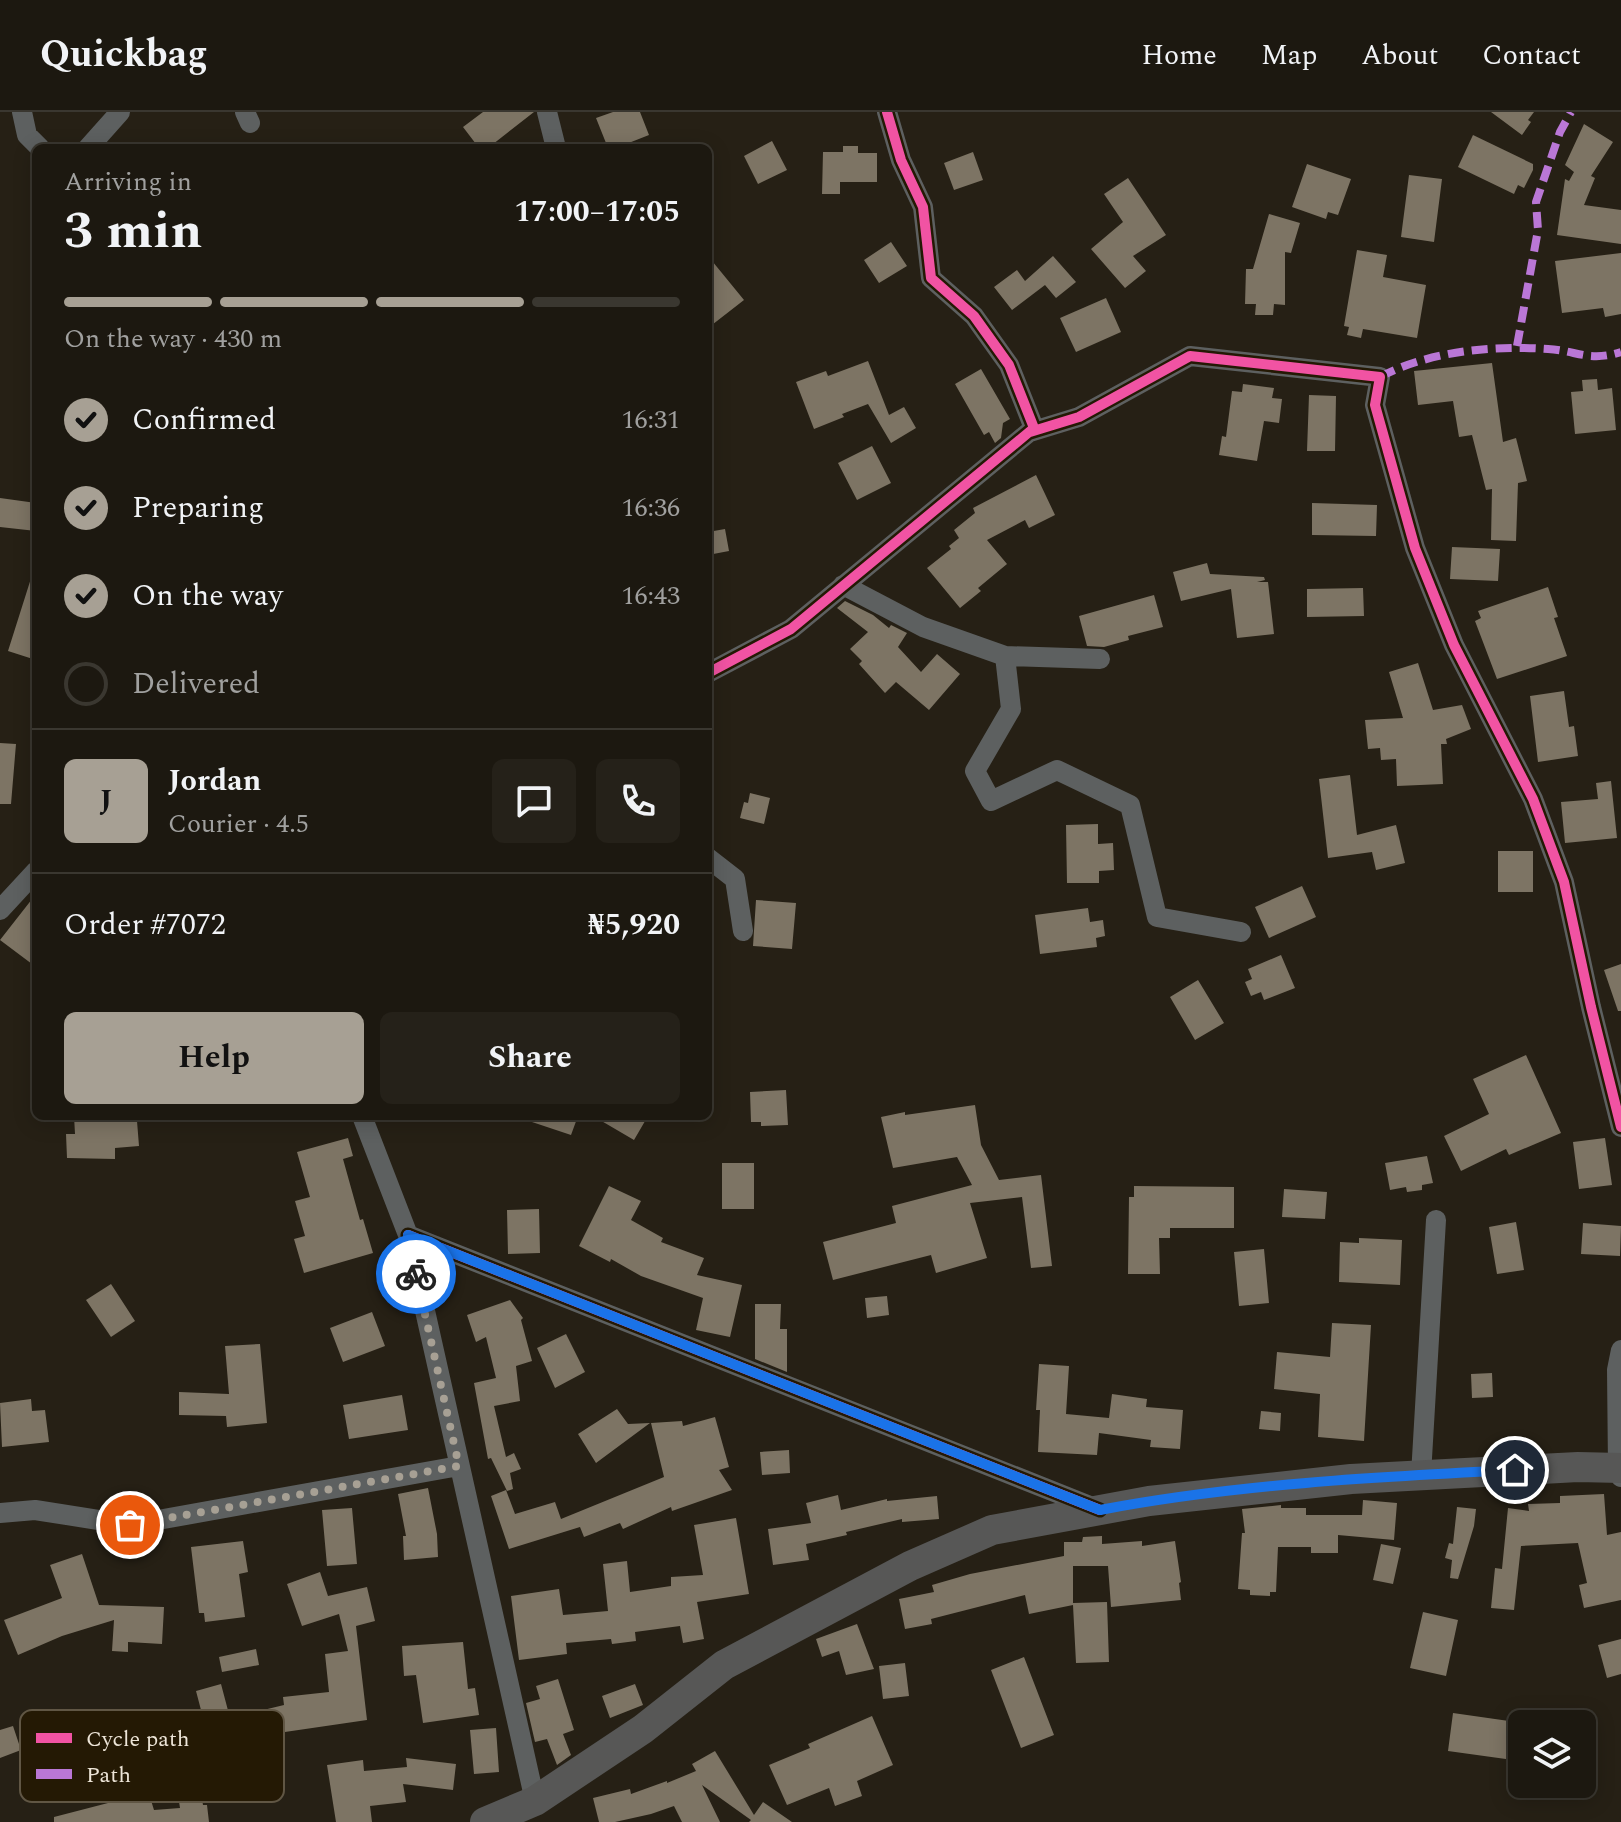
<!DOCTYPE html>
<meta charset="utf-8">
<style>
:root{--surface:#1c1810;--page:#252119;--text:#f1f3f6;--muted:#a0a09f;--line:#3a3730;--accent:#a7a094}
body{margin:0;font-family:Spectral,serif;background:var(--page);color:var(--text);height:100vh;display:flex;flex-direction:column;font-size:30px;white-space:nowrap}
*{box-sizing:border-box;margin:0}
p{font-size:26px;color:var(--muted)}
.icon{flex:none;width:44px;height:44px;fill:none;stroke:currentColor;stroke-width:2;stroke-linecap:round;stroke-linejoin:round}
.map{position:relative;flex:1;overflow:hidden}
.side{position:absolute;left:32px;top:32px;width:680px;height:976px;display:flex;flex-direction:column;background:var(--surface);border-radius:12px;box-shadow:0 4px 20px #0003,0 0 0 2px var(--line)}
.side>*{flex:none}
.tools{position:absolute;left:1508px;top:1598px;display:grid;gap:16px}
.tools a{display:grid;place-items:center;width:88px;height:88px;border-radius:12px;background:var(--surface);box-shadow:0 4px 20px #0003,0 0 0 2px var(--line);font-size:40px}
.pin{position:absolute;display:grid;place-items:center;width:68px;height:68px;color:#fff;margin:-34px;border:4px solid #fff;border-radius:50%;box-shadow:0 2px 8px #0007}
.courier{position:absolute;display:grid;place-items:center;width:80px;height:80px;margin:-40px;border:6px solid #1a73e8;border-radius:50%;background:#fff;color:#222;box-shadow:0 2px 10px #0007}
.overview em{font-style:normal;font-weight:700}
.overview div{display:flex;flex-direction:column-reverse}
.overview{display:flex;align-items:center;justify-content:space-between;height:136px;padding:0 32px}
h1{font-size:52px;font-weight:700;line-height:60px}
.bar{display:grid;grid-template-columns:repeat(4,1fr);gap:12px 8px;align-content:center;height:96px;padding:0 32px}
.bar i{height:10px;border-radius:6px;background:var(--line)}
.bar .on{background:var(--accent)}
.bar p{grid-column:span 4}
.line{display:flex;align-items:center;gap:20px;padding:0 32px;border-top:2px solid var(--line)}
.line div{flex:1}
.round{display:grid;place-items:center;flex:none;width:84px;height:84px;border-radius:12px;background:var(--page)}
ol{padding:0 32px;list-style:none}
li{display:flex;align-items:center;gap:24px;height:88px}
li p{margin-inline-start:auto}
li .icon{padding:8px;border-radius:50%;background:var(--accent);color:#111;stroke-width:4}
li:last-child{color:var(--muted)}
li i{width:44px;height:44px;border:4px solid var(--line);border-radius:50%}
.button{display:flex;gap:16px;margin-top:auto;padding:16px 32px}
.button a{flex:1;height:92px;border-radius:12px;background:var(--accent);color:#111;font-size:32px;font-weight:700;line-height:92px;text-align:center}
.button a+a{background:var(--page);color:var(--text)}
header{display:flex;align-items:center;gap:48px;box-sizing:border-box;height:112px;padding:0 40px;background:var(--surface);border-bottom:2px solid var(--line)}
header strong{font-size:38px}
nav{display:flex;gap:44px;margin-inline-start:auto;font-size:28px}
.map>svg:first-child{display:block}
</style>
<header>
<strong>Quickbag</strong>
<nav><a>Home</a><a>Map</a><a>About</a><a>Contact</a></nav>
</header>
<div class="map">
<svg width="1621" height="1710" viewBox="0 0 1621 1710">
<rect width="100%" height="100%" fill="#262015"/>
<path fill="#7d7464" d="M483,0h51l-46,36h-9l-16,-21z
M613,0h27l9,23 -33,13h-8l-12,-30z
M1491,0h43l-6,8 3,2 -9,13z
M1584,12l29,18 -22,34 4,2 -11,27 37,5v34l-64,-9 8,-56 4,2 5,-9 -9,-7z
M1473,23l60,29v6l-9,18 -6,-3 -4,9 -56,-27z
M772,29l15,29 -29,14 -14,-28z
M843,34h15v7h19v29h-37v12h-18l1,-42h20z
M973,40l10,28 -29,10 -10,-27z
M1307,52l44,15 -13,36 -10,-3 -2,7 -34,-12z
M1409,63l33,4 -8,63 -33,-5z
M1128,66l38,57 -33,21 13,15 -21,17 -34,-39 32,-27 -19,-28z
M1269,102l31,9 -9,30 -6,-1v53l-11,-1 -1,11h-18l1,-11h-11l1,-35h7z
M891,130l16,24 -28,17 -15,-23z
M1357,138l30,5 -4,22 43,8 -9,53 -54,-9 -2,9 -14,-3 2,-8 -5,-1z
M1621,141v61l-16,3 -2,-9 -41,5 -7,-52z
M708,144l36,44 -36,28z
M1053,144l23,26 -20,16 -11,-13 -33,25 -18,-23 23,-17 8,11z
M1106,186l15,34 -45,20 -16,-34z
M868,249l21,54 15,-8 12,21 -25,15 -23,-39 -26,10 2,3 -30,12 -18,-47 30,-11 2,5z
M1492,251l11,79 13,-4 11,43 -9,2 -2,58 -25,-1 1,-51 -6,1 -14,-55 -13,2 -6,-36 -35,4 -4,-34z
M981,257l29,50 -7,4 -2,15 -6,5 -6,-11 -5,3 -29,-51z
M1597,267l1,11 14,-2 4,42 -41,4 -4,-42 12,-1 -1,-11z
M1243,272l31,4 -2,10 10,1 -3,24 -15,-2 -7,40 -38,-6 3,-19 4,1 6,-46 10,1z
M1309,283l27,1 -1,55h-28z
M872,334l19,37 -34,17 -19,-37z
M1036,363l19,40 -26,13 -4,-8 -38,20 20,24 -29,24 3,3 -21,17 -33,-40 24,-19 -2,-3 10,-8 -5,-8 21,-17 -2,-5z
M0,386l36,5v28l-36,-4z
M1312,391l65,2 -1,31 -64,-1z
M725,417l4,22 -21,4v-23z
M1452,435l48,2 -2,32 -48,-2z
M1207,451l3,11 54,3 1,3 -8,2h11l6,52 -37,4 -6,-49 -50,12 -8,-29z
M33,460l3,1v87l-28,-9z
M1548,475l10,30 -4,1 13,38 -70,23 -22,-58 6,-3 -3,-7z
M1363,476l1,28 -57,1v-28z
M1154,483l9,32 -35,9 1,4 -25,7 -17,-1 -8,-30z
M845,489l28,14 16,13 2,-3 16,8 -9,14 23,25 16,-18 23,20 -31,36 -33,-28 -11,11 -26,-29 3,-3 -12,-12 18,-17 -31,-24z
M1418,551l15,47 29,-5 9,24 -25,10 1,5h-6l2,40 -46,2 -1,-27 -15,1 -1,-12 -12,1 -3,-29 38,-2 -14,-46z
M1564,579l5,36 5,-1 4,30 -40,6 -8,-66z
M0,631l16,1 -5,60h-11z
M1350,663l7,60 39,-10 9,38 -29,7 -4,-18 -44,6 -9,-79z
M1611,669l6,57 -52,5 -4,-41 37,-3 -2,-16z
M750,681l20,5 -6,26 -24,-6 4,-16 4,1z
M1098,712v20l15,-1 1,27 -15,1v12h-32l-1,-58z
M1498,739h35v41h-35z
M1302,774l14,31 -47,21 -14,-31z
M36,782v73l-36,-27z
M756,788l40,3 -4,46 -39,-3z
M1088,796l2,14 13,-2 2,16 -9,2 1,9 -57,7 -5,-39z
M1281,843l14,33 -31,12 -3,-8 -10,4 -6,-14 7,-3 -4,-10z
M1621,852v47h-3l-14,-41z
M1198,868l26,43 -29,17 -25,-43z
M1526,943l35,78 -52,22 -3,-6 -45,22 -17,-35 45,-22 -16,-35z
M786,978l2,35 -27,1v-4h-10l-1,-30z
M975,993l6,40 18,35 42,-5 11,91 -21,2 -9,-71 -52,6 17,55 -51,15 -5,-18 -98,25 -10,-38 73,-19 -4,-17 80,-21 -15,-28 -64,11 -12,-51 24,-5v3z
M74,1004h54v6l9,-1 2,25 -24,2v11l-48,-1 -1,-24h9z
M524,1004h54l-7,19 -48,-16z
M593,1004h55l-14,24z
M348,1026l5,18 -10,3 17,61 3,-1 10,34 -69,20 -10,-34 11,-3 -10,-35 15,-4 -13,-45z
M1605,1026l7,47 -33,4 -6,-47z
M1427,1044l6,27 -11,2v5l-15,2 -1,-5 -16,3 -5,-27z
M722,1051h32v46h-32z
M609,1074l32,15 -10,19 32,18 -2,4 43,16 -7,17 45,10 -12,52 -34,-7 7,-32 -62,-22 -30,-17 -1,3 -31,-16z
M1134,1074l100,1v41h-64v10h-11l1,36h-32l1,-77h5z
M1284,1077l43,3 -2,27 -43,-2z
M539,1097l1,44 -32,1 -1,-44z
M1516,1110l8,48 -27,4 -8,-47z
M1583,1111l38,3 -1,30 -39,-2z
M1359,1126l43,2 -2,45 -61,-3 1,-40 19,1z
M1264,1137l5,54 -30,3 -5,-54z
M111,1172l24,37 -24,16 -25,-37z
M887,1184l2,19 -22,3 -2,-20z
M510,1188l13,18 -2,2 11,41 -16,5 4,35 -26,5 12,51 8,-4 7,16 -11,4 3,16 -6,2 -16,-33 -3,1 -14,-76 22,-5 -10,-41 -10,5 -9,-27z
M755,1192h26l-1,25h7v43l-32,-13z
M372,1200l13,34 -42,16 -13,-34z
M1332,1211l39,2 -7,116 -46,-4 2,-43 -46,-5 3,-37 53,5z
M566,1222l19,38 -30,16 -18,-40z
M260,1232l7,79 -40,4 -1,-11 -47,-1v-23l50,2 -4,-48z
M1039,1252l30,2 -3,48 43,4 3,-24 35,5 -1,8 37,3 -3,39 -30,-2 1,-7 -52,-7 -2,22 -59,-3 2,-42h-4z
M1492,1261l1,24 -21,1 -1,-24z
M402,1283l6,35 -59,9 -6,-34z
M31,1287l1,12 13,-1 4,32 -47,5 -2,-44z
M617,1297l11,15 22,-1 -54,40 -18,-29z
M1261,1299l20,2 -1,18 -21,-2z
M715,1305l14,50 -10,3 13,20 -60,21 -1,-4 -48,22 -3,-6 -36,14 -4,-10 -71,22 -18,-53 15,-6 9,24 40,-12 6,17 103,-42 -13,-54 31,-2 1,5z
M789,1338l1,23 -28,2 -2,-23z
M428,1376l9,46 1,23 -34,3 -1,-24h3l-8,-42z
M1604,1382l3,41 14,-3v68l-37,8 -5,-23 8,-2 -9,-40 -57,3 -7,64 -23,-2 4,-40 7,1 6,-61 21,3 -1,-7 32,-1v-7z
M838,1383l3,15 46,-11v2l50,-5 2,23 -37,3v-3l-56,13 1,3 -41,9 3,16 -36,5 -5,-36 43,-6 -5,-20z
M1363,1388l34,3 -3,37 -56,-5v18h-27v-6h-33l-2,45h-6v4l-20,-1v-5l-12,-1 4,-56h3l-3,-24 39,-4v3h25v7h56z
M1457,1395l19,2 -2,17 -16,53 -8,-1 2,-18 -7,-2 4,-15 4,1z
M352,1396l5,56 -30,2 -5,-56z
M736,1406l13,76 -52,8 7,37 -21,4 -3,-17 -45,6 1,9 -24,3 -1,-5 -45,4 1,11 -48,6 -8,-64 48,-7 4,26 45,-4 -5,-47 24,-3 3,31 41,-6v-9l32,-2 -9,-50z
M1102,1424v8l40,-3v5l33,-5 6,41 -2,1 2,17 -70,7 -3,-41h-35v37l34,-1 2,60 -33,1 -3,-58 -44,9 -4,-19 -94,24 1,5 -27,5 -6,-30 35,-7 -2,-7 38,-11 94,-18v-14h18l1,-5z
M243,1429l5,31 -9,2 6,43 -40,5 -1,-9h-5l-8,-66z
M1381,1432l20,4 -8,36 -20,-4z
M82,1442l17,51 65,2 -2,37 -34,-2v10l-16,-1 2,-31 -52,16 -44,19 -14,-35 58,-22 -12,-33z
M320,1460l8,24 39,-9 8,34 -19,5 11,94 -89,13 7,24 -30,7 -2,-8 -56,14 6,35h4l2,17h-155v-5l54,-14 -3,-13 39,-12 10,32 26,-2 -8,-53 39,-7 -15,-57 25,-7 9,34 54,-13 -1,-8 46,-5 -4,-38 23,-3 -9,-37 -37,12 -15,-42z
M1423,1500l35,8 -12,56 -36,-8z
M857,1512l17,45 -28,6 -7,-24 -17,6 -6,-18z
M1621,1527v35l-14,4 -9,-33z
M463,1530l5,47 7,-1 4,27 -56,8 -7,-48 -12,1 -2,-30z
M256,1537l3,16 -37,7 -3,-15z
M1024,1545l30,78 -33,13 -30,-78z
M905,1551l4,33 -26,3 -4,-33z
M558,1567l16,51 -11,4 8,21 -14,10 -10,-26 -12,3 -9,-39 14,-4 -4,-13z
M635,1572l8,21 -33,13 -8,-22z
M1453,1601l63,9 -3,17 3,1 -3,20 -65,-9z
M872,1604l21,49 -36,16 5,15 -27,10 -6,-18 -42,17 -18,-40 41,-17 -2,-4z
M13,1614l8,24 -21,8v-28z
M496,1616l3,44 -25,2 -4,-44z
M715,1639l39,64 9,-13 29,20h-43l2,-2 -49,-35 18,37h-38l-8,-16 -23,8 -36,8h-16l-6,-24 37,-9 1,5 36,-13v2l29,-12 -4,-7z
M406,1646l50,6 -3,26 -50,-6 3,18 -36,4 2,16h-36l-9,-57 36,-5 1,11 43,-4z"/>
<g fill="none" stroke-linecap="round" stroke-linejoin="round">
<path stroke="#5d6060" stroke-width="20" d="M22,0l5,23 13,13
M245,0l5,11
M547,0l9,36
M88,36l32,-36
M1030,320l49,-15 111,-61 190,21 -5,28 40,143 39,97 79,154 31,83 27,125 30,120
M843,473l80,42 82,29 6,53 -36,62 16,30 66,-31 73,35 27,112 84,15
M1005,544l95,3
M708,561l83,-44 243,-201 -25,-63 -35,-49 -43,-38 -8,-71 -22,-47 -14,-48
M708,746l27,21 8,52
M0,798l36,-39
M362,1004l46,119 127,566
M408,1123l692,275
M1621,1238l-4,20 1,98 3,9
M1421,1363l15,-255
M0,1401l35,-3 95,15 329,-59"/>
<path stroke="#575756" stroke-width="30" d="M485,1710l50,-21 108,-72 81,-64 186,-99 82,-36 157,-29 202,-22 227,-12 43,1"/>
<path stroke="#ba77d6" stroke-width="8" stroke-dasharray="16 8" stroke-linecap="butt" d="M1517,234l21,-116 -2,-28 24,-70 11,-20
M1380,265c49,-26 113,-32 168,-28 30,2 41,13 73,3"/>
<g stroke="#241904" stroke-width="15">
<path id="cycleway" d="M1030,320l49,-15 111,-61 190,21 -5,28 40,143 39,97 79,154 31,83 27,125 30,120
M708,561l83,-44 243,-201 -25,-63 -35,-49 -43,-38 -8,-71 -22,-47 -14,-48
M408,1123l692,275"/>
</g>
<use href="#cycleway" stroke="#f153a3" stroke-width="10"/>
</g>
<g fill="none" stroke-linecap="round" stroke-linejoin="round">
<path stroke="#a7a094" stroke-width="8" stroke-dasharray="0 14.4" d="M130,1413l329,-59 -43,-192"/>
<path stroke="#1a73e8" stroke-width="10" d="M416,1162l-8,-39 692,275c137,-26 277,-33 415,-40"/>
</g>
<rect x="20" y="1598" width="264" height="92" rx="12" fill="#241904" stroke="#605644" stroke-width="2"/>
<rect x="36" y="1621" width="36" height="10" fill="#f153a3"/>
<rect x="36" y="1657" width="36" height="10" fill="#ba77d6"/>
<g font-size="22" fill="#ede5d8">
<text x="86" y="1634">Cycle path</text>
<text x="86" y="1670">Path</text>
</g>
</svg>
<div class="tools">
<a><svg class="icon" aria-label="layers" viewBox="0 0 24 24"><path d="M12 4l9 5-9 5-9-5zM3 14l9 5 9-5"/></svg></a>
</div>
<div class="pin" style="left:130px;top:1413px;background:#ea580c"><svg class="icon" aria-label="bag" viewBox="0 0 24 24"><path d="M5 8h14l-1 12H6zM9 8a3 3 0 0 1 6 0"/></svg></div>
<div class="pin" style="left:1515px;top:1358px;background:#1f2937"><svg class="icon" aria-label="home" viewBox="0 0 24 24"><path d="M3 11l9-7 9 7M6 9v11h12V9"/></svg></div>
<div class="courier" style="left:416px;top:1162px"><svg class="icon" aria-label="bike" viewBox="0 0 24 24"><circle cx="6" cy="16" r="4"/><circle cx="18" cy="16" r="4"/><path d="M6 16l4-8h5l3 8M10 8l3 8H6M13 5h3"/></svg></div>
<section class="side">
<div class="overview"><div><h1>3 min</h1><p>Arriving in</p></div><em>17:00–17:05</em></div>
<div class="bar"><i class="on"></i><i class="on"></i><i class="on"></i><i></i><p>On the way · 430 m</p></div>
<ol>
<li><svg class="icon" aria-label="check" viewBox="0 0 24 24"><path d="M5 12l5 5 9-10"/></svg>Confirmed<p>16:31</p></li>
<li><svg class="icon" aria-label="check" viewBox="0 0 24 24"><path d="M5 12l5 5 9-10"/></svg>Preparing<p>16:36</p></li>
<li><svg class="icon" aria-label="check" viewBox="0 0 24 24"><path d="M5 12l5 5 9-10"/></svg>On the way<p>16:43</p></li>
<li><i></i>Delivered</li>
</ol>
<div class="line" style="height:144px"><b class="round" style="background:var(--accent);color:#111">J</b><div><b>Jordan</b><p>Courier · 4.5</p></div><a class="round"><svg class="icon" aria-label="chat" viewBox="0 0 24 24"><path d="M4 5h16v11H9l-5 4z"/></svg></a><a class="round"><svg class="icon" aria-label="phone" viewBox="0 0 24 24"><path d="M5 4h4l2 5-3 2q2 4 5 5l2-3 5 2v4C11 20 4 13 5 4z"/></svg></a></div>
<div class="line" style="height:104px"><div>Order #7072</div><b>₦5,920</b></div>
<div class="button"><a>Help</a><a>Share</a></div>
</section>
</div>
